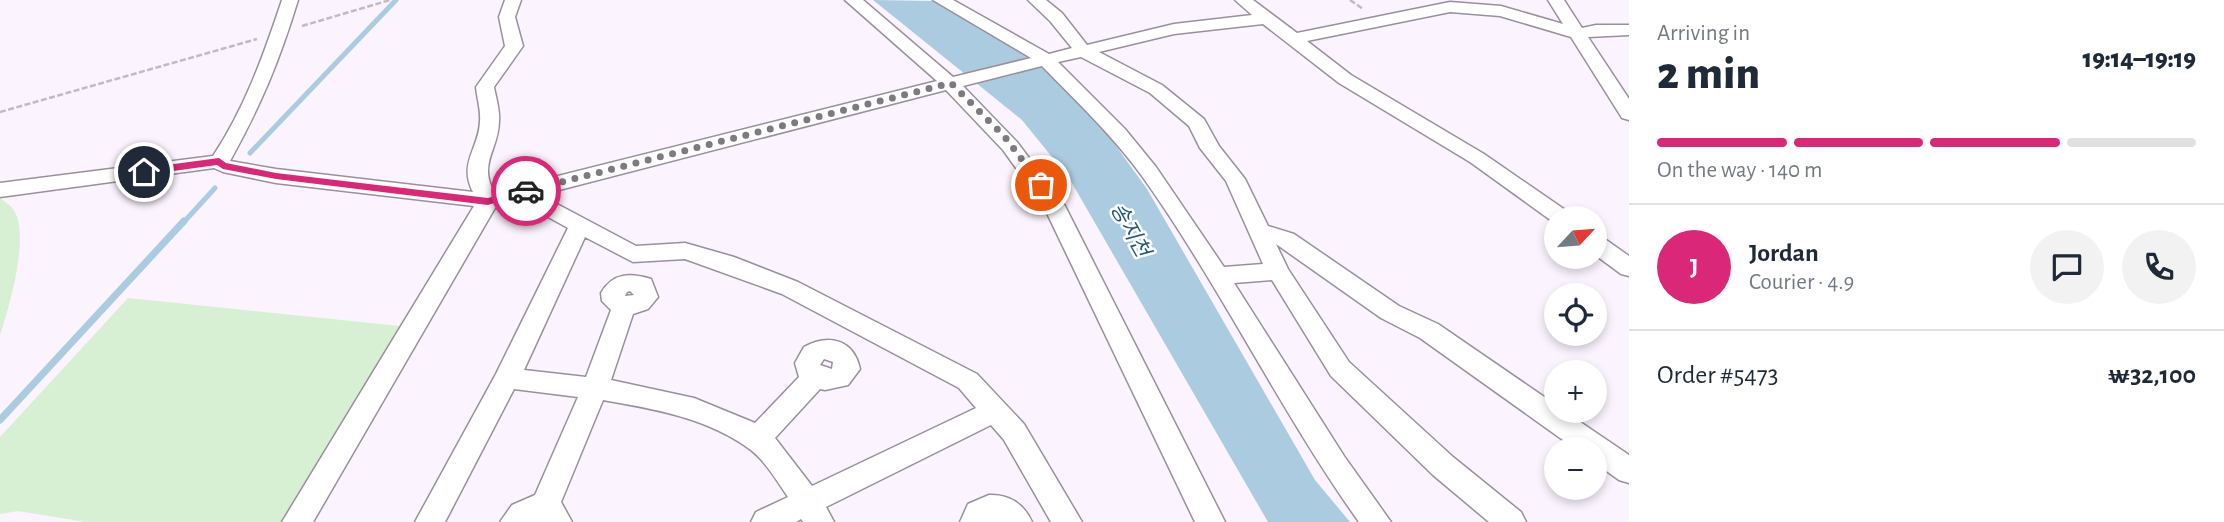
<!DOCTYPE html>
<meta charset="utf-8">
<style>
:root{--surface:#fff;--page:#f2f2f3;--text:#1f2937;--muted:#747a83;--line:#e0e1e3;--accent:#db2777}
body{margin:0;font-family:"Alegreya Sans","Noto Sans KR",sans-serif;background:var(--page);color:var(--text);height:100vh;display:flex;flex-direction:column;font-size:26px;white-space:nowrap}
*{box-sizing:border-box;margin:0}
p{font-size:23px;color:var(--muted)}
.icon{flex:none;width:38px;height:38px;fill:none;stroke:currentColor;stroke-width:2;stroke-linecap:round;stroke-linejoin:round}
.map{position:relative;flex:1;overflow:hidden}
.sheet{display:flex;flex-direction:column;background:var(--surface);width:595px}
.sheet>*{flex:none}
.needle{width:46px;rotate:64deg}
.fabs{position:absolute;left:1544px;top:206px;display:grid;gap:14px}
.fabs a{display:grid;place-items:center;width:63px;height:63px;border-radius:50%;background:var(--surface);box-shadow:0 4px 10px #0003;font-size:35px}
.pin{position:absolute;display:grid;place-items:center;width:60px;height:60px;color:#fff;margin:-30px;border:4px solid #fff;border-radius:50%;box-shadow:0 2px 7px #0007}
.courier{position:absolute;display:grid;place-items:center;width:70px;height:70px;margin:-35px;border:5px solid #db2777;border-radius:50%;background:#fff;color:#222;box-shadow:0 2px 9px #0007}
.overview em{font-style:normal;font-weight:800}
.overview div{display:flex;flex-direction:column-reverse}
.overview{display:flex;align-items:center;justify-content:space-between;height:119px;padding:0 28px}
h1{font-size:46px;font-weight:800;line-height:52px}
.bar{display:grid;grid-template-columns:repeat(4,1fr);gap:10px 7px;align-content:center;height:84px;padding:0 28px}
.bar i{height:9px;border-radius:5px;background:var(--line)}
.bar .on{background:var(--accent)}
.bar p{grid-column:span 4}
.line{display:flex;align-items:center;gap:18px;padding:0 28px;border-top:2px solid var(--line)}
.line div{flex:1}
.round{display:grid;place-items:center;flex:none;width:74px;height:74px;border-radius:37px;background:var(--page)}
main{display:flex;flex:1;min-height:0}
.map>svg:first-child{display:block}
</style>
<main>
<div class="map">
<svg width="1629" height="522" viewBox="0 0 1629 522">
<rect width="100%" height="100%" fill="#fbf3fe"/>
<path fill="#d7efd2" d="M0,198c4,3 10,7 13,11 18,24 -4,99 -13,126z
M128,298l281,29 -124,195h-199l-68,-11 -18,3v-77z"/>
<path fill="#aacbe0" d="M873,0l60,1 83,47 57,44 20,22 54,75 168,291 35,42h-82l-199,-344 -47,-58z"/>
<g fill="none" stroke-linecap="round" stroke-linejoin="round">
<path stroke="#aacbe0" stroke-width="5" d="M250,153l146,-153
M183,223l32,-35"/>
<path stroke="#aacbe0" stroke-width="7" d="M0,420l184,-199"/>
<g stroke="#99909c" stroke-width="3">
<path id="minor" d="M282,0h16c-19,62 -37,105 -68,161l46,8 197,23c-15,-29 6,-43 7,-71 1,-11 -3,-23 -4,-34l29,-41 -6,-29 6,-17h16l-6,17 8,29 -29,41c2,11 6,23 5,34 0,28 -21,42 -5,71l443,-111 -92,-81h18l90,77 78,-19 -98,-58h20l96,54 23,-6 -22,-27 -22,-21h18l16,13 25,32 87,-21 78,-9 -17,-15h18l44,33 153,-31 51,4 62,18 -15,-24h16l18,28 14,-3h33v10l-41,2 41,62v21l-7,-2 -51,-81 -71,-21 -50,-4 -143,29 44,34 133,79 87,60 3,5h-18v5l-86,-62 -131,-79 -76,-59 -89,10 -75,18 63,33 42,34 15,27 26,33 23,47 26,8 105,72 39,18 118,81v6h8l65,44v28l-10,-3 -25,-18v-12h-17l-157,-112 -39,-20 -105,-74 12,25 61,93 104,95 68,55 5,10h-37l-56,-47 -102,-99 -59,-96 -38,3 110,173 47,66h-32c-79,-111 -138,-235 -217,-346 -29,-40 -65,-74 -100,-110l-79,20 54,56 48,64 160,316h-30l-151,-315 -41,-57 -57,-60 -406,105 96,51 49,-3 49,14 64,25 179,92 47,50 58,98h-31l-47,-82 -13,-15 -165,82 8,15h-31l-2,-3 -5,3h-45l5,-10 32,-15c-11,-16 -22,-35 -37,-47 -43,-32 -96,-41 -148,-50l-42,102 11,20h-72l12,-17 23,-10 43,-98 -64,-8 -69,133h-30l81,-148 72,-146 -38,-21 -35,1 -182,314h-31l192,-316 -198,-23 -53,-11 -9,-4 -214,29v-14l213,-27c32,-48 51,-102 69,-156zM1081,57l69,36 39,33 11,22 26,33 37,83 -39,3 -68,-100 -31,-38 -67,-67zM585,237l48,25 52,-3 97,35 177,94 17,20 -164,78 -37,-48 45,-49 5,1 23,-5 12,-16c-6,-29 -31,-36 -56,-22l-9,16 4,14 -44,46 -61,-25 -83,-18 22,-66 15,-5 10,-12 -7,-18c-20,-6 -38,-7 -50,14l1,8 9,9 -25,67 -62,-7zM630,291l4,4 -9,1 2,-4zM824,359l9,3 -1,7 -12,-4z
M1594,234l8,3 27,19v20l-8,-2 -27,-20z
M989,495c20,-1 35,9 43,27h-72l8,-18z"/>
</g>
<path stroke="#c0bac3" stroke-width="2.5" stroke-dasharray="6 2.5" stroke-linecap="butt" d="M1350,0l13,9
M302,26l88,-26
M0,112l257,-73"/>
<use href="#minor" fill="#fff" fill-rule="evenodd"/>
</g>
<path fill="#db2777" d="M219,158l7,5 50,10 212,25 38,-11 5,4 -43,14 -212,-26 -53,-10 -6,-4 -73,10 -6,-3 6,-4z"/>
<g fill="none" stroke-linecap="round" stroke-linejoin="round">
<path stroke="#7f7981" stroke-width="7" stroke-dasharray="0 12.6" d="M526,191l425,-108 54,54 36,48"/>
</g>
<g text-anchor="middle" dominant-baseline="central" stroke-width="5" stroke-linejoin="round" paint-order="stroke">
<g font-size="21" font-style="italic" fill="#235a78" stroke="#fff">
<text transform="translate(1130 230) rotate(61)">송지천</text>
</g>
</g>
</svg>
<div class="fabs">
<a><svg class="needle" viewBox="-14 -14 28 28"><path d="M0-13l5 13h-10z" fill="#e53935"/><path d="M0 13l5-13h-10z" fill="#747a83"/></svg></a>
<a><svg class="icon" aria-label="locate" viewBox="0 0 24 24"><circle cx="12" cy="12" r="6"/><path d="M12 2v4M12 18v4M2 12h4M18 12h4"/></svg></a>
<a>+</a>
<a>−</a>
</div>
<div class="pin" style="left:1041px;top:185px;background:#ea580c"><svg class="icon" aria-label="bag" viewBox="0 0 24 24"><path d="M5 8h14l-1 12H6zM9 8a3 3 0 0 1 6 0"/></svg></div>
<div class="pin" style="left:144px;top:172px;background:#1f2937"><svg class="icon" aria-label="home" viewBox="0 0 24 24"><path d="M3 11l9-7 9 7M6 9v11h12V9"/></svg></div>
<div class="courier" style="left:526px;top:191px"><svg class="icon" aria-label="car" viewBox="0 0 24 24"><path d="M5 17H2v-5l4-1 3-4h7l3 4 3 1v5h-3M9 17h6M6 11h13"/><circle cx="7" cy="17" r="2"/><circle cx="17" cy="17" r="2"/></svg></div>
</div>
<section class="sheet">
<div class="overview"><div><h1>2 min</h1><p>Arriving in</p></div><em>19:14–19:19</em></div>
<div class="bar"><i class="on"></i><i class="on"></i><i class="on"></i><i></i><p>On the way · 140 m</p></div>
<div class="line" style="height:126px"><b class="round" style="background:var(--accent);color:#fff">J</b><div><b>Jordan</b><p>Courier · 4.9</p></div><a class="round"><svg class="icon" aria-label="chat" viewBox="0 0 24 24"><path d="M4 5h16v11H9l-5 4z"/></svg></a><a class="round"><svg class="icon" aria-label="phone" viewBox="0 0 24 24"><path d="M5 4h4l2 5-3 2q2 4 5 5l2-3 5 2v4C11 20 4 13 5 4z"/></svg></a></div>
<div class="line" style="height:91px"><div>Order #5473</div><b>₩32,100</b></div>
</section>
</main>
